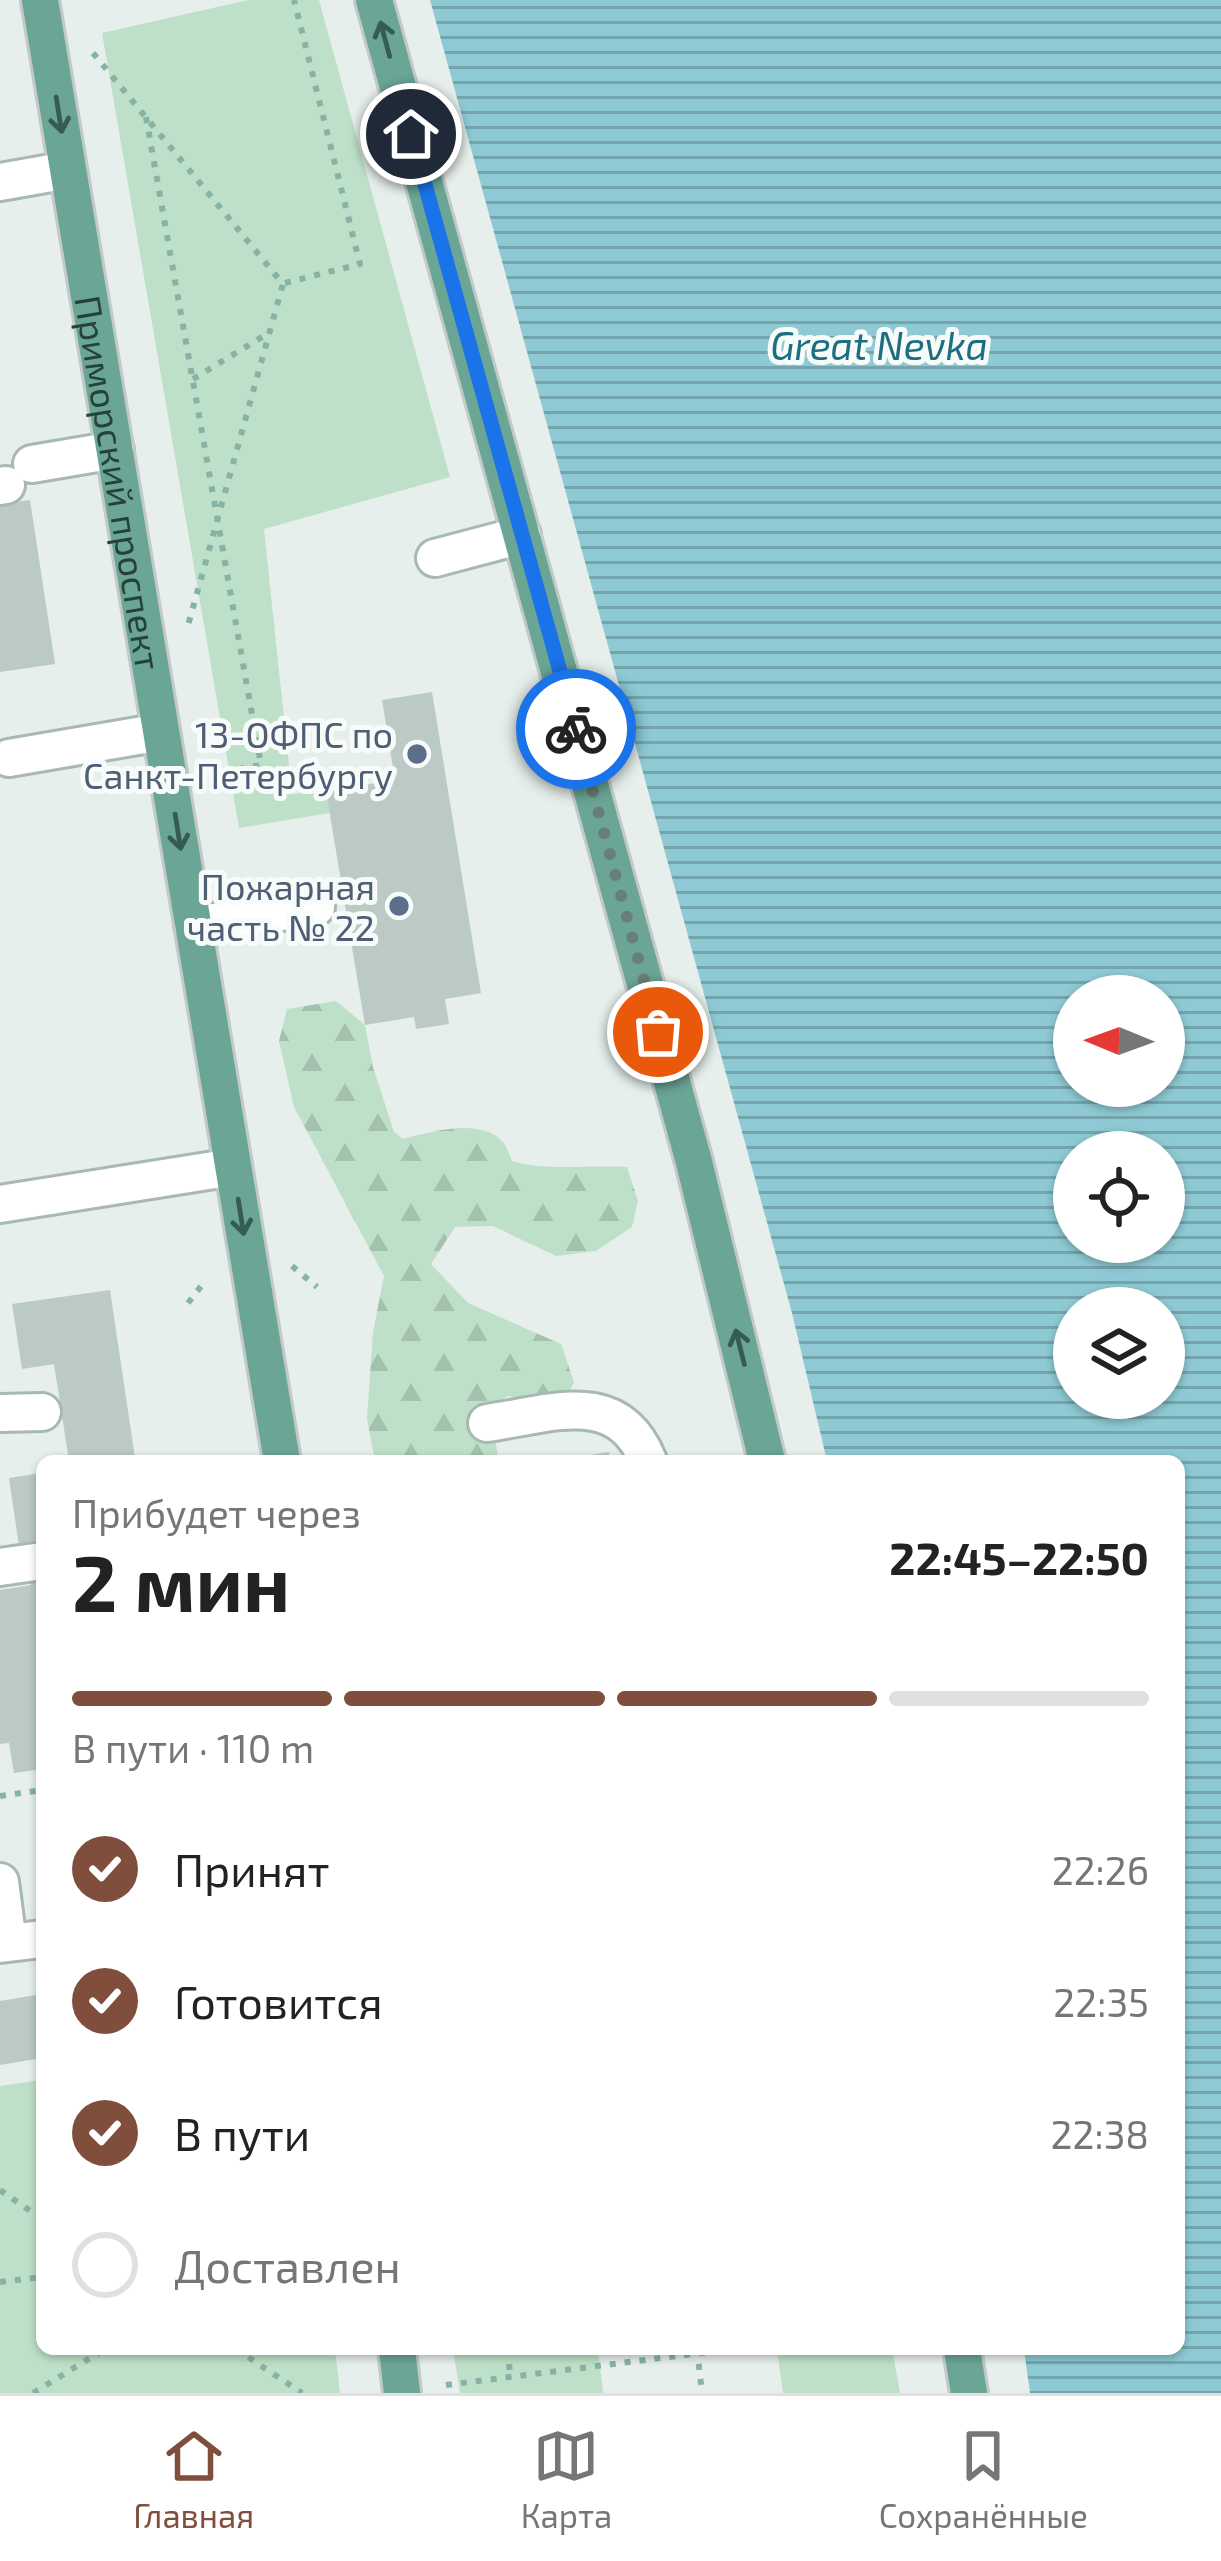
<!DOCTYPE html>
<html lang="ru">
<meta charset="utf-8">
<style>
:root{--surface:#fff;--page:#f2f2f2;--text:#222;--muted:#767676;--line:#e0e0e0;--accent:#804e3d}
body{margin:0;font-family:"Exo 2",sans-serif;background:var(--page);color:var(--text);height:100vh;display:flex;flex-direction:column;font-size:45px;white-space:nowrap}
*{box-sizing:border-box;margin:0}
p{font-size:39px;color:var(--muted)}
.icon{flex:none;width:66px;height:66px;fill:none;stroke:currentColor;stroke-width:2;stroke-linecap:round;stroke-linejoin:round}
.map{position:relative;flex:1;overflow:hidden}
.details{position:absolute;left:36px;top:1455px;width:1149px;height:900px;display:flex;flex-direction:column;background:var(--surface);border-radius:18px;box-shadow:0 3px 9px #0004}
.details>*{flex:none}
.needle{width:78px;rotate:271deg}
.tools{position:absolute;left:1053px;top:975px;display:grid;gap:24px}
.tools a{display:grid;place-items:center;width:132px;height:132px;border-radius:50%;background:var(--surface);box-shadow:0 3px 9px #0004;font-size:60px}
.pin{position:absolute;display:grid;place-items:center;width:102px;height:102px;color:#fff;margin:-51px;border:6px solid #fff;border-radius:50%;box-shadow:0 3px 12px #0007}
.courier{position:absolute;display:grid;place-items:center;width:120px;height:120px;margin:-60px;border:9px solid #1a73e8;border-radius:50%;background:#fff;color:#222;box-shadow:0 3px 15px #0007}
.summary em{font-style:normal;font-weight:700}
.summary div{display:flex;flex-direction:column-reverse}
.summary{display:flex;align-items:center;justify-content:space-between;height:204px;padding:0 36px}
h1{font-size:78px;font-weight:700;line-height:90px}
.bar{display:grid;grid-template-columns:repeat(4,1fr);gap:18px 12px;align-content:center;height:144px;padding:0 36px}
.bar i{height:15px;border-radius:9px;background:var(--line)}
.bar .selected{background:var(--accent)}
.bar p{grid-column:span 4}
ol{padding:0 36px;list-style:none}
li{display:flex;align-items:center;gap:36px;height:132px}
li p{margin-inline-start:auto}
li .icon{padding:12px;border-radius:50%;background:var(--accent);color:#fff;stroke-width:4}
li:last-child{color:var(--muted)}
li i{width:66px;height:66px;border:6px solid var(--line);border-radius:50%}
.tab-bar{display:flex;justify-content:space-around;align-items:center;height:168px;border-top:3px solid var(--line);background:var(--surface);font-size:33px;color:var(--muted)}
.tab-bar a{display:grid;justify-items:center;gap:6px}
.tab-bar .selected{color:var(--accent)}
.map>svg:first-child{display:block}
</style>
<div class="map">
<svg width="1221" height="2393" viewBox="0 0 1221 2393">
<defs>
<pattern id="forest-firs" width="22" height="20" patternUnits="userSpaceOnUse" patternTransform="scale(3)"><rect width="22" height="20" fill="#bfe0c8"/><path d="M5 1l3.5 6h-7zM16 11l3.5 6h-7z" fill="#a4c1ad"/></pattern>
<pattern id="water-rules" width="6" height="5" patternUnits="userSpaceOnUse" patternTransform="scale(3)"><rect width="6" height="5" fill="#8ec9d4"/><path d="M0 2.5h6" fill="none" stroke="#74a5ad"/></pattern>
</defs>
<rect width="100%" height="100%" fill="#e6efeb"/>
<path fill="#bfe0c8" d="M248,0h71l131,477 -186,52 28,265 34,-3 4,22 -91,15 -137,-795z
M42,2080v269h293l5,44h-340v-307z
M453,2349h145l5,44h-143z
M777,2349h115l8,44h-117z"/>
<path fill="url(#forest-firs)" d="M336,1001l29,24 8,42 21,65 9,7c27,-7 78,-22 100,3 4,5 6,12 9,19 30,10 80,4 115,6l11,34 -6,26 -36,24 -40,5 -63,-30 -38,1 -24,37 37,39 93,41 13,38 -11,22 -56,-8 -17,16 9,49h-124l-8,-42 6,-87 11,-56 -90,-169 -15,-66 8,-32z"/>
<path fill="url(#water-rules)" fill-rule="evenodd" d="M430,0h791v2393h-191l-6,-44h155v-888h-352l-35,-148zM1074,996h90v90h-90zM1074,1152h90v90h-90zM1074,1308h90v90h-90z"/>
<path fill="#bbcac4" d="M30,500l25,164 -55,8v-168z
M432,692l49,301 -36,6 4,25 -33,5 -2,-12 -49,8 -39,-234 69,-11 -13,-80z
M110,1290l25,168 -66,3 -15,-97 -32,5 -10,-65z
M609,1452l1,9h-40v-3z
M42,1473v80l-14,2 -2,-11 -7,2 -10,-68z
M42,1572v197l-28,4 -5,-30 -9,1v-154l31,-5 -1,-11z
M42,1994v64l-42,7v-64z"/>
<g fill="none" stroke-linecap="round" stroke-linejoin="round">
<g stroke="#a8b8b2" stroke-width="42">
<path id="minor" d="M0,182l68,-12
M32,464l83,-14
M0,486l6,-1
M435,558l87,-23
M9,758l152,-26
M193,925l123,-18
M0,1204l233,-37
M0,1413l42,-1
M487,1423c64,-9 131,-37 161,38
M0,1567l42,-6
M0,1882l8,61
M0,1944l42,-5"/>
</g>
<g stroke="#c2cac8" stroke-width="42">
<g id="major">
<path id="s1" d="M40,0l242,1461"/>
<path d="M374,0l320,1162 73,299"/>
<path d="M397,2349l5,44"/>
<path d="M962,2349l7,44"/>
</g>
</g>
<path stroke="#86b3a5" stroke-width="6" stroke-dasharray="6 9" stroke-linecap="butt" d="M93,53l190,231 -96,345
M146,117l115,648 -50,9
M285,283l75,-19 -66,-264
M193,379l74,-45
M292,1266l25,21
M188,1303l18,-23
M0,1796l42,-6
M0,2190l42,29
M0,2282l42,-5
M236,2349l66,44
M508,2349l2,26
M697,2349l5,44
M446,2385l287,-36
M33,2393l72,-44"/>
<use href="#minor" stroke="#fff" stroke-width="36"/>
<use href="#major" stroke="#6aa596" stroke-width="36"/>
</g>
<defs><path id="oneway-shaft" d="M-6 0H5M1.5-3L5.5 0L1.5 3" fill="none" stroke-width="1.6" stroke-linecap="round" stroke-linejoin="round" transform="scale(3)"/></defs>
<g stroke="#365b51">
<use href="#oneway-shaft" transform="translate(385 39) rotate(-105)"/>
<use href="#oneway-shaft" transform="translate(59 115) rotate(81)"/>
<use href="#oneway-shaft" transform="translate(178 832) rotate(81)"/>
<use href="#oneway-shaft" transform="translate(241 1217) rotate(81)"/>
<use href="#oneway-shaft" transform="translate(740 1347) rotate(-104)"/>
</g>
<g fill="none" stroke-linecap="round" stroke-linejoin="round">
<path stroke="#687f78" stroke-width="12" stroke-dasharray="0 21.6" d="M576,729l82,303"/>
<path stroke="#1a73e8" stroke-width="15" d="M411,134l165,595"/>
</g>
<g fill="#5c6f8a" stroke="#f7fbf9" stroke-width="4.5">
<circle cx="417" cy="754" r="12"/>
<circle cx="399" cy="906" r="12"/>
</g>
<g text-anchor="middle" dominant-baseline="central" stroke-width="10" stroke-linejoin="round" paint-order="stroke">
<g font-size="36" fill="#24423a" stroke="#f7fbf9">
<text stroke="none"><textPath href="#s1" startOffset="489">Приморский проспект</textPath></text>
</g>
<g font-size="36" fill="#4e5e75" stroke="#f7fbf9" text-anchor="end">
<text x="393" y="733">13-ОФПС по<tspan x="393" dy="41">Санкт-Петербургу</tspan></text>
<text x="375" y="885">Пожарная<tspan x="375" dy="41">часть № 22</tspan></text>
</g>
<g font-size="39" font-style="italic" fill="#1c6f80" stroke="#f7fbf9">
<text x="879" y="344">Great Nevka</text>
</g>
</g>
</svg>
<div class="tools">
<a><svg class="needle" viewBox="-14 -14 28 28"><path d="M0-13l5 13h-10z" fill="#e53935"/><path d="M0 13l5-13h-10z" fill="#767676"/></svg></a>
<a><svg class="icon" aria-label="locate" viewBox="0 0 24 24"><circle cx="12" cy="12" r="6"/><path d="M12 2v4M12 18v4M2 12h4M18 12h4"/></svg></a>
<a><svg class="icon" aria-label="layers" viewBox="0 0 24 24"><path d="M12 4l9 5-9 5-9-5zM3 14l9 5 9-5"/></svg></a>
</div>
<div class="pin" style="left:658px;top:1032px;background:#ea580c"><svg class="icon" aria-label="bag" viewBox="0 0 24 24"><path d="M5 8h14l-1 12H6zM9 8a3 3 0 0 1 6 0"/></svg></div>
<div class="pin" style="left:411px;top:134px;background:#1f2937"><svg class="icon" aria-label="home" viewBox="0 0 24 24"><path d="M3 11l9-7 9 7M6 9v11h12V9"/></svg></div>
<div class="courier" style="left:576px;top:729px"><svg class="icon" aria-label="bike" viewBox="0 0 24 24"><circle cx="6" cy="16" r="4"/><circle cx="18" cy="16" r="4"/><path d="M6 16l4-8h5l3 8M10 8l3 8H6M13 5h3"/></svg></div>
<section class="details">
<div class="summary"><div><h1>2 мин</h1><p>Прибудет через</p></div><em>22:45–22:50</em></div>
<div class="bar"><i class="selected"></i><i class="selected"></i><i class="selected"></i><i></i><p>В пути · 110 m</p></div>
<ol>
<li><svg class="icon" aria-label="check" viewBox="0 0 24 24"><path d="M5 12l5 5 9-10"/></svg>Принят<p>22:26</p></li>
<li><svg class="icon" aria-label="check" viewBox="0 0 24 24"><path d="M5 12l5 5 9-10"/></svg>Готовится<p>22:35</p></li>
<li><svg class="icon" aria-label="check" viewBox="0 0 24 24"><path d="M5 12l5 5 9-10"/></svg>В пути<p>22:38</p></li>
<li><i></i>Доставлен</li>
</ol>
</section>
</div>
<nav class="tab-bar">
<a class="selected"><svg class="icon" aria-label="home" viewBox="0 0 24 24"><path d="M3 11l9-7 9 7M6 9v11h12V9"/></svg>Главная</a>
<a><svg class="icon" aria-label="map" viewBox="0 0 24 24"><path d="M3 6l6-2 6 2 6-2v14l-6 2-6-2-6 2zM9 4v14M15 6v14"/></svg>Карта</a>
<a><svg class="icon" aria-label="saved" viewBox="0 0 24 24"><path d="M7 4h10v16l-5-4-5 4z"/></svg>Сохранённые</a>
</nav>
